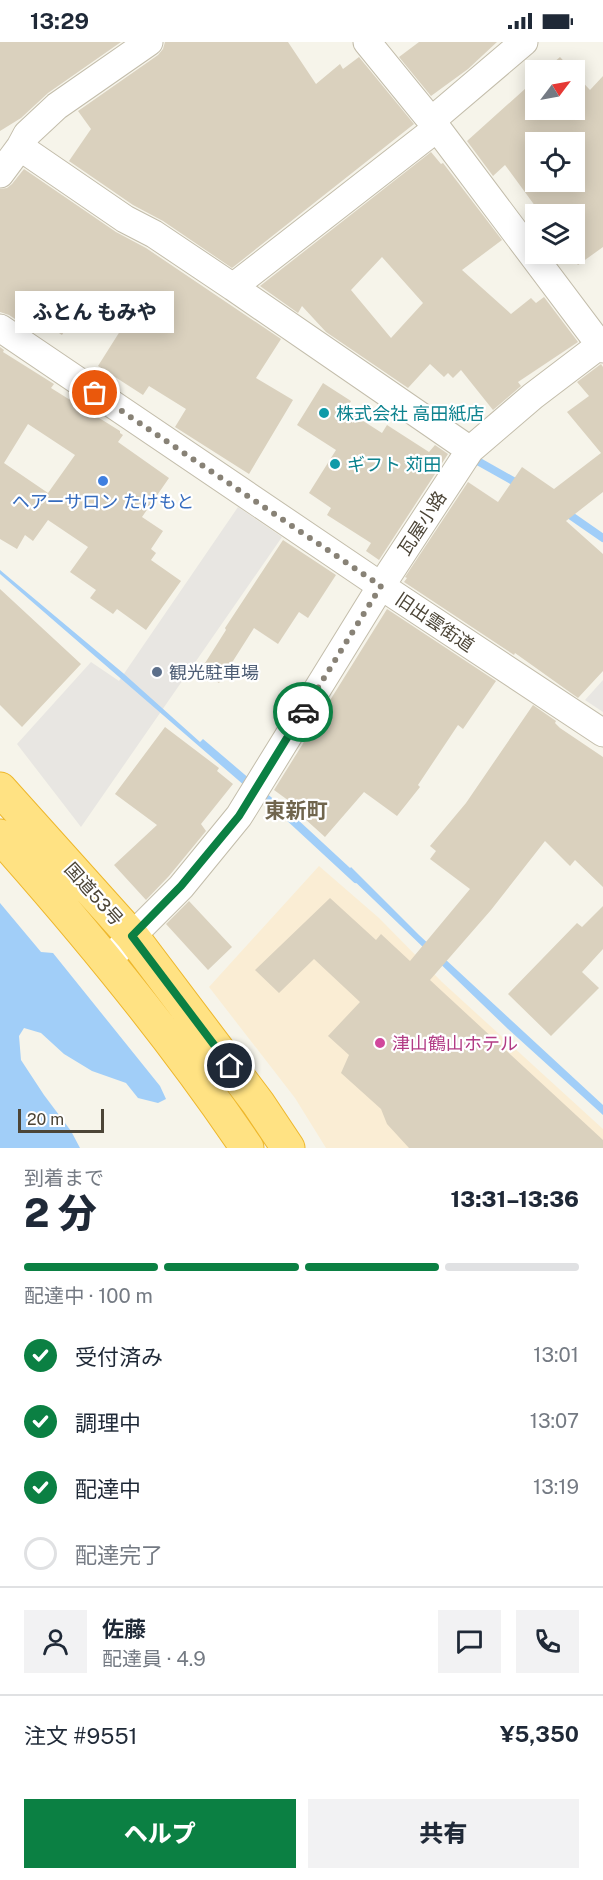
<!DOCTYPE html>
<html lang="ja">
<meta charset="utf-8">
<style>
:root{--surface:#fff;--page:#f2f2f3;--text:#1f2937;--muted:#747a83;--line:#e0e1e3;--accent:#0b8043}
body{margin:0;font-family:"Public Sans","Noto Sans JP",sans-serif;background:var(--page);color:var(--text);height:100vh;display:flex;flex-direction:column;font-size:22px;white-space:nowrap}
*{box-sizing:border-box;margin:0}
p{font-size:20px;color:var(--muted)}
.icon{flex:none;width:33px;height:33px;fill:none;stroke:currentColor;stroke-width:2;stroke-linecap:round;stroke-linejoin:round}
.map{position:relative;height:1106px;overflow:hidden}
.sheet{display:flex;flex-direction:column;background:var(--surface);flex:1}
.sheet>*{flex:none}
.needle{width:39px;rotate:58deg}
.buttons{position:absolute;left:525px;top:18px;display:grid;gap:12px}
.buttons a{display:grid;place-items:center;width:60px;height:60px;border-radius:0px;background:var(--surface);box-shadow:0 3px 15px #0003;font-size:30px}
.scale{position:absolute;left:18px;bottom:15px;width:86px;box-sizing:border-box;padding-left:6px;border:3px solid #4c4537;border-top:0;font-size:16px;line-height:21px;white-space:nowrap;color:#4c4537;-webkit-text-stroke:4px #fff;paint-order:stroke}
.pin{position:absolute;display:grid;place-items:center;width:51px;height:51px;color:#fff;margin:-26px;border:3px solid #fff;border-radius:50%;box-shadow:0 2px 6px #0007}
.courier{position:absolute;display:grid;place-items:center;width:60px;height:60px;margin:-30px;border:4px solid #0b8043;border-radius:50%;background:#fff;color:#222;box-shadow:0 2px 8px #0007}
.bubble{position:absolute;height:42px;border-radius:0px;background:var(--surface);box-shadow:0 3px 15px #0003;font-size:20px;font-weight:800;line-height:42px;text-align:center}
.head em{font-style:normal;font-weight:800}
.head div{display:flex;flex-direction:column-reverse}
.head{display:flex;align-items:center;justify-content:space-between;height:102px;padding:0 24px}
h1{font-size:39px;font-weight:800;line-height:45px}
.bar{display:grid;grid-template-columns:repeat(4,1fr);gap:9px 6px;align-content:center;height:72px;padding:0 24px}
.bar i{height:8px;border-radius:4px;background:var(--line)}
.bar .active{background:var(--accent)}
.bar p{grid-column:span 4}
.line{display:flex;align-items:center;gap:15px;padding:0 24px;border-top:2px solid var(--line)}
.line div{flex:1}
.round{display:grid;place-items:center;flex:none;width:63px;height:63px;border-radius:0px;background:var(--page)}
ol{padding:0 24px;list-style:none}
li{display:flex;align-items:center;gap:18px;height:66px}
li p{margin-inline-start:auto}
li .icon{padding:6px;border-radius:50%;background:var(--accent);color:#fff;stroke-width:4}
li:last-child{color:var(--muted)}
li i{width:33px;height:33px;border:3px solid var(--line);border-radius:50%}
.action{display:flex;gap:12px;margin-top:auto;padding:12px 24px}
.action a{flex:1;height:69px;border-radius:0px;background:var(--accent);color:#fff;font-size:24px;font-weight:800;line-height:69px;text-align:center}
.action a+a{background:var(--page);color:var(--text)}
.status{display:flex;justify-content:space-between;align-items:center;height:42px;padding:0 30px;background:var(--surface);direction:ltr}
.status svg{height:16px;fill:currentColor}
.map>svg:first-child{display:block}
</style>
<div class="status"><b>13:29</b><svg viewBox="0 0 49 12"><path d="M0 12V9h3v3zM5 12V6h3v6zM10 12V3h3v9zM15 12V0h3v12zM26 1h20v11H26zM47 4h2v5h-2z"/></svg></div>
<div class="map">
<svg width="603" height="1106" viewBox="0 0 603 1106">
<rect width="100%" height="100%" fill="#f6f4ea"/>
<path fill="#faedd4" d="M319,824l60,52 63,64 161,147v19h-277l-31,-50 -86,-111z"/>
<path fill="#e8e6e2" d="M238,465l44,30 -201,290 -64,-83 74,-82 28,19z
M603,638v32l-18,-12z"/>
<path fill="#a1cef8" d="M0,528l123,103 77,69 3,-3 82,70 -4,6 -36,-29 -245,-212z
M351,825l68,68 184,170v10l-95,-86 -162,-156z
M0,861l41,49 12,1 107,133 6,13 -8,4 -20,-5 -12,-15 -34,-12 -28,-17 -23,-21 -17,-5 -5,8 2,24 23,35 27,36 9,17h-80z"/>
<g fill="none" stroke-linecap="round" stroke-linejoin="round">
<path stroke="#a1cef8" stroke-width="8" d="M472,420l2,-3 48,27
M564,469l39,27
M290,776l66,61"/>
</g>
<path fill="#dad1be" fill-rule="evenodd" d="M0,0h121l-73,51 -27,25 -21,13z
M165,0h123l28,42 24,-20 3,5 16,-12 55,67 -182,144 -69,-47 -30,-16 -64,-44 22,-32 -13,-18 80,-56 5,-6z
M419,0h78l-29,27 -37,27 -32,-39z
M560,15l12,13h-27z
M574,31l16,17 13,-14v171l-25,18 -9,-11h5v-40h-33l-36,-49 -12,11 -26,-35 69,-62v31h38zM536,100h38v40h-38z
M431,110l10,12 2,-1 59,77 -40,30 49,44 20,-16 5,5 8,-6 34,45 -60,40 3,4 -28,24 -32,-40 -8,8 -5,-5 -4,4 -14,-13 -22,24 -82,-56 -24,-26 -4,7 -38,-27zM382,215l41,46 -32,35 -40,-48z
M24,127l92,63 30,16 135,91 -25,39 37,22 -44,74 -74,-47 11,-18 -37,-23 -6,9 -45,-29 24,-38 -40,-26 -20,33 -34,-22 -7,10 -12,-8 -9,-3v-123l7,-1 5,-4z
M0,305l4,3 -1,2 51,32 -3,4 69,43v2l3,2 -5,7 51,36 -27,39 21,14 -12,18 5,4 -5,7 30,21 -35,49 -29,-21 -4,5 -23,-16 6,-8 -26,-18 18,-25 -40,-27 -15,21 -8,-6 -8,14 -17,-10zM28,382l47,31 -27,38 -44,-30z
M601,322l2,3v125l-37,29 37,33v117l-25,27 -63,-45 -1,2 -110,-73 3,-4 -2,-1 63,-95 30,20 24,-35 32,22 47,-36 -34,-41 22,-16 -12,-14z
M323,341l28,18 -5,9 36,23 5,-8 42,27 6,-7 13,9 -69,106 -13,-9 5,-8 -44,-28 4,-7 -22,-15 27,-43 -39,-25z
M283,498l53,35 -28,43 -9,-6 -21,32 -24,-16 -35,55 -19,-12 26,-41 -1,-2z
M0,547l81,75 -59,63 -22,-22z
M387,567l109,72 -33,48 -5,-4 -40,60 2,2 -23,29 -33,-24 -39,45 -31,-28 2,-3 -22,-16z
M533,663l23,16 -1,2 5,5 43,29v130l-28,-27 -5,6 -25,-25 -54,69 -61,70 173,160v8h-194l-22,-24 -6,-15 -40,-36 8,-18 -21,-19 32,-34 -46,-43 -35,34 -24,-23 75,-72 46,42 5,-6 29,27 60,-72 -40,-30 6,-8 -6,-5 36,-43z
M165,685l54,41 -2,3 16,13 -32,40 5,7 -37,45 -23,24 -32,-35 43,-40 -42,-31z
M189,859l43,46 -24,23 -42,-46z
M603,864v43l-21,23 17,16 -48,48 -43,-42 69,-71 5,4z"/>
<g fill="none" stroke-linecap="round" stroke-linejoin="round">
<g stroke="#c3bdab" stroke-width="29">
<path id="minor" d="M367,0l70,86 166,221
M431,79l93,-79
M20,105l105,72 29,15 79,53 204,-159
M0,132l20,-27 7,-13 30,-28 92,-64
M233,245l237,163
M0,286l381,258 222,147
M117,909l64,-64 58,-71 142,-230 89,-136 63,-54 67,-51"/>
</g>
<g stroke="#eeb72c" stroke-width="35">
<path id="trunk" d="M0,747l132,147 126,167 30,45
M0,794c88,99 173,202 247,312"/>
</g>
<use href="#minor" stroke="#fff" stroke-width="27"/>
<use href="#trunk" stroke="#ffe283" stroke-width="33"/>
</g>
<g fill="none" stroke-linecap="round" stroke-linejoin="round">
<path stroke="#888276" stroke-width="6" stroke-dasharray="0 10.8" d="M95,351l286,193 -78,126"/>
<path stroke="#0b8043" stroke-width="8" d="M230,1024l-98,-130 49,-50 58,-70 64,-104"/>
</g>
<g fill="#0f9aa8" stroke="#fff" stroke-width="2">
<circle cx="324" cy="371" r="6"/>
<circle cx="335" cy="422" r="6"/>
</g>
<circle fill="#3f7fe0" stroke="#fff" stroke-width="2" cx="103" cy="439" r="6"/>
<circle fill="#5c6f8a" stroke="#fff" stroke-width="2" cx="157" cy="630" r="6"/>
<circle fill="#d1479c" stroke="#fff" stroke-width="2" cx="380" cy="1001" r="6"/>
<g text-anchor="middle" dominant-baseline="central" stroke-width="4.5" stroke-linejoin="round" paint-order="stroke">
<g font-size="18" fill="#0d838f" stroke="#fff" text-anchor="start">
<text x="336" y="371">株式会社 高田紙店</text>
<text x="347" y="422">ギフト 苅田</text>
</g>
<g font-size="18" fill="#366cbe" stroke="#fff">
<text x="103" y="459">ヘアーサロン たけもと</text>
</g>
<g font-size="18" fill="#4c4537" stroke="#fff">
<text transform="translate(422 481) rotate(-57)">瓦屋小路</text>
<text transform="translate(435 580) rotate(34)">旧出雲街道</text>
<text transform="translate(94 852) rotate(48)">国道53号</text>
</g>
<g font-size="18" fill="#4e5e75" stroke="#fff" text-anchor="start">
<text x="169" y="630">観光駐車場</text>
</g>
<g font-size="18" fill="#b23c85" stroke="#fff" text-anchor="start">
<text x="392" y="1001">津山鶴山ホテル</text>
</g>
<g font-size="21" font-weight="bold" fill="#70654d" stroke="#fff">
<text x="296" y="768">東新町</text>
</g>
</g>
</svg>
<div class="buttons">
<a><svg class="needle" viewBox="-14 -14 28 28"><path d="M0-13l5 13h-10z" fill="#e53935"/><path d="M0 13l5-13h-10z" fill="#747a83"/></svg></a>
<a><svg class="icon" aria-label="locate" viewBox="0 0 24 24"><circle cx="12" cy="12" r="6"/><path d="M12 2v4M12 18v4M2 12h4M18 12h4"/></svg></a>
<a><svg class="icon" aria-label="layers" viewBox="0 0 24 24"><path d="M12 4l9 5-9 5-9-5zM3 14l9 5 9-5"/></svg></a>
</div>
<div class="scale">20 m</div>
<div class="pin" style="left:95px;top:351px;background:#ea580c"><svg class="icon" aria-label="bag" viewBox="0 0 24 24"><path d="M5 8h14l-1 12H6zM9 8a3 3 0 0 1 6 0"/></svg></div>
<div class="pin" style="left:230px;top:1024px;background:#1f2937"><svg class="icon" aria-label="home" viewBox="0 0 24 24"><path d="M3 11l9-7 9 7M6 9v11h12V9"/></svg></div>
<div class="courier" style="left:303px;top:670px"><svg class="icon" aria-label="car" viewBox="0 0 24 24"><path d="M5 17H2v-5l4-1 3-4h7l3 4 3 1v5h-3M9 17h6M6 11h13"/><circle cx="7" cy="17" r="2"/><circle cx="17" cy="17" r="2"/></svg></div>
<div class="bubble" style="left:15px;top:249px;width:159px">ふとん もみや</div>
</div>
<section class="sheet">
<div class="head"><div><h1>2 分</h1><p>到着まで</p></div><em>13:31–13:36</em></div>
<div class="bar"><i class="active"></i><i class="active"></i><i class="active"></i><i></i><p>配達中 · 100 m</p></div>
<ol>
<li><svg class="icon" aria-label="check" viewBox="0 0 24 24"><path d="M5 12l5 5 9-10"/></svg>受付済み<p>13:01</p></li>
<li><svg class="icon" aria-label="check" viewBox="0 0 24 24"><path d="M5 12l5 5 9-10"/></svg>調理中<p>13:07</p></li>
<li><svg class="icon" aria-label="check" viewBox="0 0 24 24"><path d="M5 12l5 5 9-10"/></svg>配達中<p>13:19</p></li>
<li><i></i>配達完了</li>
</ol>
<div class="line" style="height:108px"><a class="round"><svg class="icon" aria-label="person" viewBox="0 0 24 24"><circle cx="12" cy="8" r="4"/><path d="M4 21q1-7 8-7t8 7"/></svg></a><div><b>佐藤</b><p>配達員 · 4.9</p></div><a class="round"><svg class="icon" aria-label="chat" viewBox="0 0 24 24"><path d="M4 5h16v11H9l-5 4z"/></svg></a><a class="round"><svg class="icon" aria-label="phone" viewBox="0 0 24 24"><path d="M5 4h4l2 5-3 2q2 4 5 5l2-3 5 2v4C11 20 4 13 5 4z"/></svg></a></div>
<div class="line" style="height:78px"><div>注文 #9551</div><b>¥5,350</b></div>
<div class="action"><a>ヘルプ</a><a>共有</a></div>
</section>
